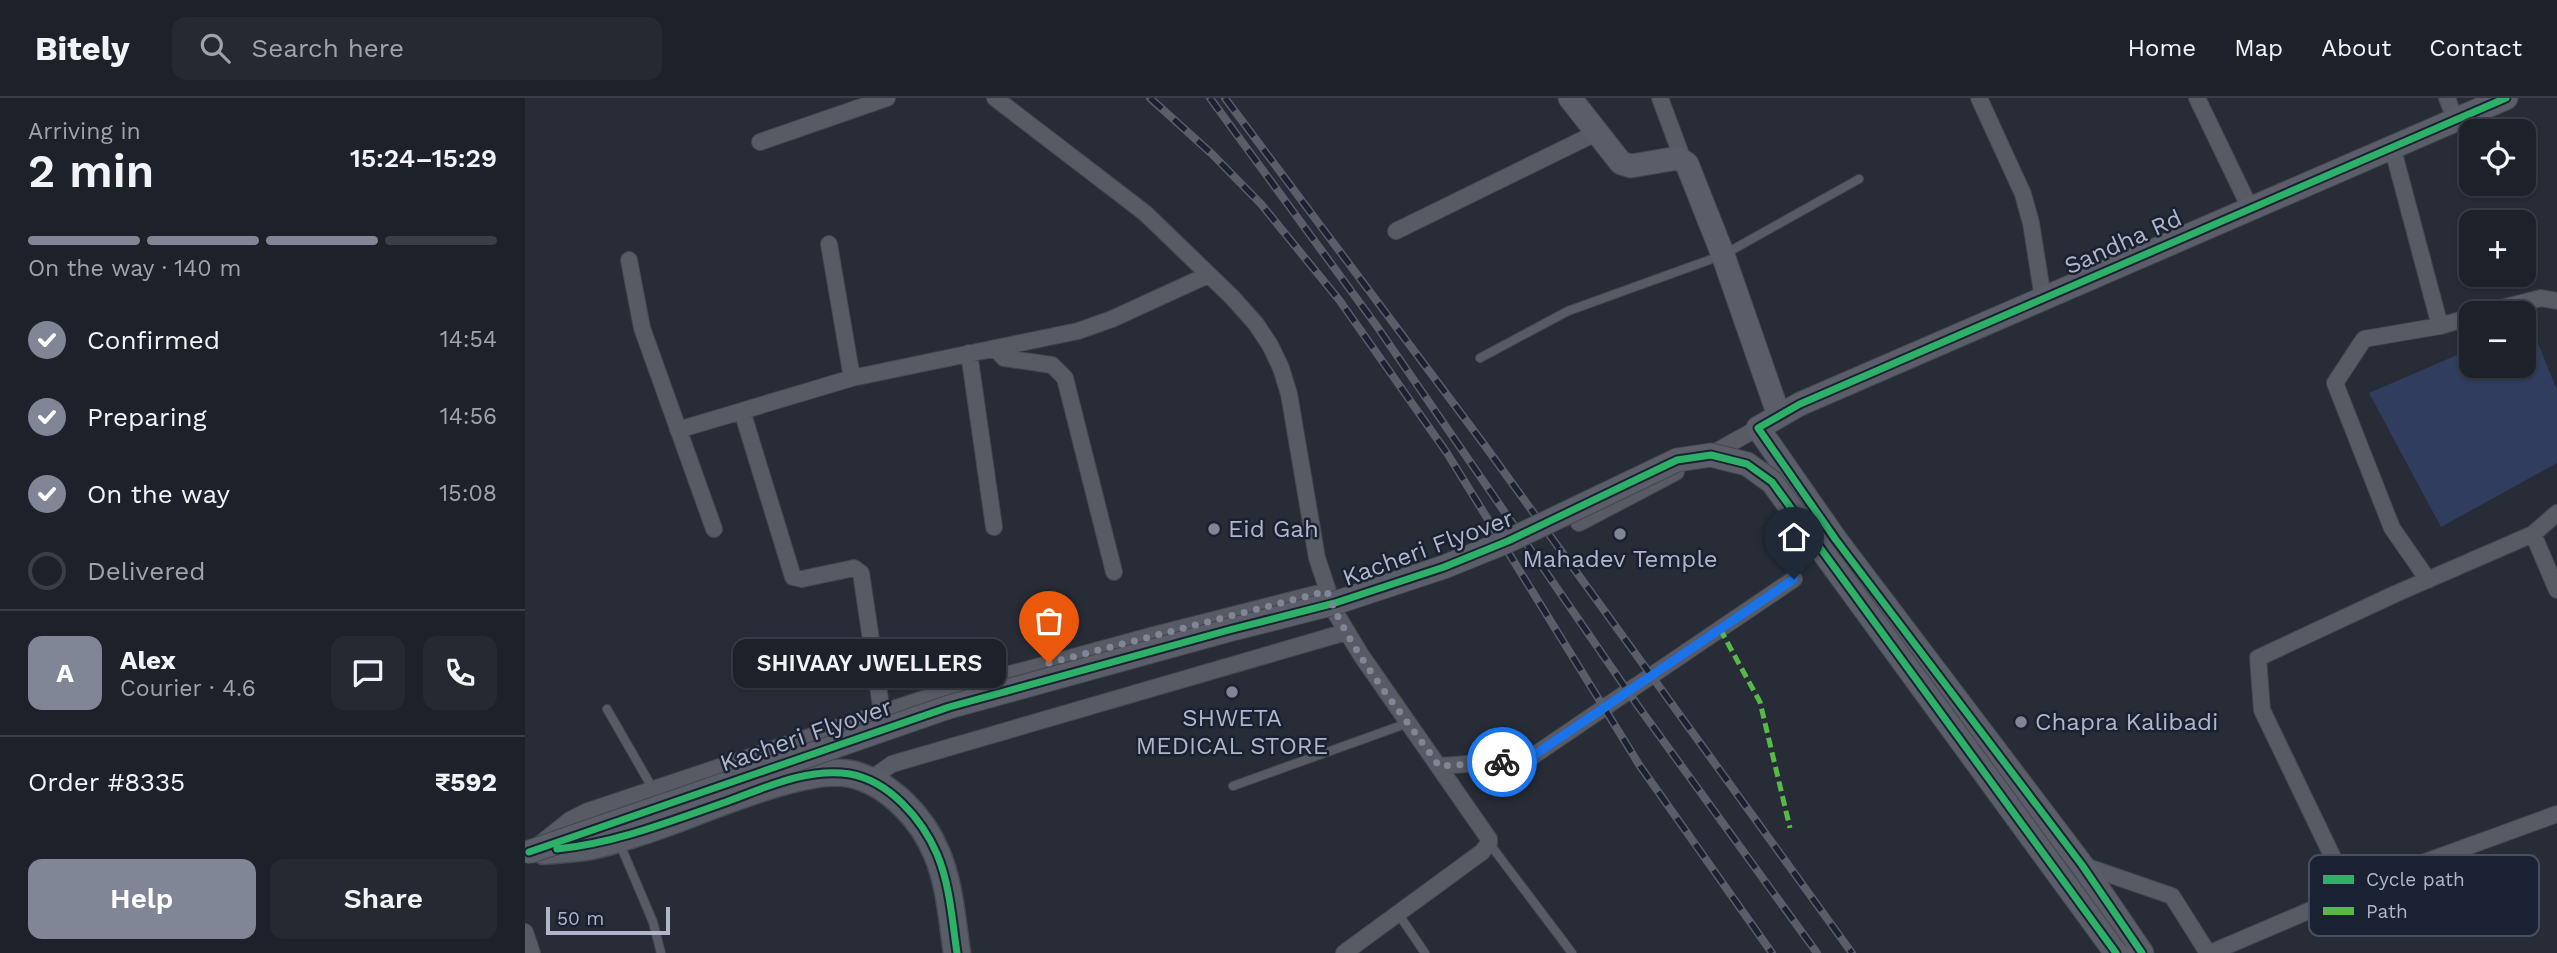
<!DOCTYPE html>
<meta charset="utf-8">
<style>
:root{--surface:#1d2129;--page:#252931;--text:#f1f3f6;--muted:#a0a3a8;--line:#3b3e46;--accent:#808696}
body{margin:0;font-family:"Work Sans",sans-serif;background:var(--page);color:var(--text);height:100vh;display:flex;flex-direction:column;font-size:26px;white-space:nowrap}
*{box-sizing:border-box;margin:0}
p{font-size:23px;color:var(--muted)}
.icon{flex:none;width:38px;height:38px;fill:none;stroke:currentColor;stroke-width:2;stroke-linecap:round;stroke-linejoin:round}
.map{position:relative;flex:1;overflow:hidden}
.side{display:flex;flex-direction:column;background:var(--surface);width:525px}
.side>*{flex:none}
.controls{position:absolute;left:1934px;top:21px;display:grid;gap:14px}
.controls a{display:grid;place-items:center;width:77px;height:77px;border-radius:14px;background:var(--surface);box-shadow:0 2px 5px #0004,0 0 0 2px var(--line);font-size:35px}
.scale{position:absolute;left:21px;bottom:18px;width:124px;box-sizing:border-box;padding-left:7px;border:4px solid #b0b6c9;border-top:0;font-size:19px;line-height:24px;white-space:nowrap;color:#b0b6c9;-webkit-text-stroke:5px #1a2132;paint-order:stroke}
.pin{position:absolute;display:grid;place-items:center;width:60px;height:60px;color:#fff;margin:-72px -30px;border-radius:50% 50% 50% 0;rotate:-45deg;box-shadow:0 0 7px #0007}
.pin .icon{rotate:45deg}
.courier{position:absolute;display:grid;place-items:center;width:70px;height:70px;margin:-35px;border:5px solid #1a73e8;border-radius:50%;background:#fff;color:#222;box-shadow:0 2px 9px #0007}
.bubble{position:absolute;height:49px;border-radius:14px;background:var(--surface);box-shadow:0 2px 5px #0004,0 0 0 2px var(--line);font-size:23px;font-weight:600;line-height:49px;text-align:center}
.head em{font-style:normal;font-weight:600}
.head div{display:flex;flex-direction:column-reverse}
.head{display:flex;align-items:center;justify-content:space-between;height:119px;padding:0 28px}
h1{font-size:46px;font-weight:600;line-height:52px}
.bar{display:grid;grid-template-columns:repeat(4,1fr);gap:10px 7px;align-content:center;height:84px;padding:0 28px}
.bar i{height:9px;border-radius:5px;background:var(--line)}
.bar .selected{background:var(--accent)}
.bar p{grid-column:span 4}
.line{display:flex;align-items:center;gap:18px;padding:0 28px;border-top:2px solid var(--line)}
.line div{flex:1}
.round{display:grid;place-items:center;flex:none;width:74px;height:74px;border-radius:14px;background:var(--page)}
ol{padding:0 28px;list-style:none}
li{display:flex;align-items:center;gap:21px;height:77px}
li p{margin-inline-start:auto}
li .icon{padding:7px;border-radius:50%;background:var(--accent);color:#fff;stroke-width:4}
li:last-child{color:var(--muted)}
li i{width:38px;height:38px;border:4px solid var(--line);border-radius:50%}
.action{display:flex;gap:14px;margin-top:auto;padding:14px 28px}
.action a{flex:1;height:80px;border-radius:14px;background:var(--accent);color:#fff;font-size:28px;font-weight:600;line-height:80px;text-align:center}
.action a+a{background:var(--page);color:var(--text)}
header{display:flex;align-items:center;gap:42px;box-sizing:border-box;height:98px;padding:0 35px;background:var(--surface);border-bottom:2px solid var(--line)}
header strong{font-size:33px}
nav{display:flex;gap:38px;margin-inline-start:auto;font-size:24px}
.search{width:490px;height:63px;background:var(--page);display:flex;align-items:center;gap:18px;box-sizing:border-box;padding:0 24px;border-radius:14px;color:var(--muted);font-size:26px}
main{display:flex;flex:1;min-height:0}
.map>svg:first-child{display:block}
</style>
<header>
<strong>Bitely</strong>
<div class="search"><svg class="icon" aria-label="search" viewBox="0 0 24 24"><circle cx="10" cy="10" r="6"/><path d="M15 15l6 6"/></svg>Search here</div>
<nav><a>Home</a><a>Map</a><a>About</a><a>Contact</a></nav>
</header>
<main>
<section class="side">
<div class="head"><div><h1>2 min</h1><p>Arriving in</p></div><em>15:24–15:29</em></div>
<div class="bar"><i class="selected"></i><i class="selected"></i><i class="selected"></i><i></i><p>On the way · 140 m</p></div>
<ol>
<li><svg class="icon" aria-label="check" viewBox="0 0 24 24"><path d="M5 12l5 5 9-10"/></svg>Confirmed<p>14:54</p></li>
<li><svg class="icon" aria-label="check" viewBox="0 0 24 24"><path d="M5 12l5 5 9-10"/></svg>Preparing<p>14:56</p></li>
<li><svg class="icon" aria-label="check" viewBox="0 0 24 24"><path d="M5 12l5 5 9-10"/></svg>On the way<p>15:08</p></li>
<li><i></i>Delivered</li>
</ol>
<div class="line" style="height:126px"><b class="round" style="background:var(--accent);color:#fff">A</b><div><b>Alex</b><p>Courier · 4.6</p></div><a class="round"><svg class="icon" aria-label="chat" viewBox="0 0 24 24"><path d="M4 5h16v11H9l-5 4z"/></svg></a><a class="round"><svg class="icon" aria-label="phone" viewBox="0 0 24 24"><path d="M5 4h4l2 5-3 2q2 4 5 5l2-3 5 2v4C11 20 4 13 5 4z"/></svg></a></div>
<div class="line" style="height:91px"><div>Order #8335</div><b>₹592</b></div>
<div class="action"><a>Help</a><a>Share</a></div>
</section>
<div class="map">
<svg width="2032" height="855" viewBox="0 0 2032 855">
<rect width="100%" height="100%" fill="#272c37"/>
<path fill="#303d5f" d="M2005,226l27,66v73l-116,64 -72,-134 102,-44v17h52l1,-40z"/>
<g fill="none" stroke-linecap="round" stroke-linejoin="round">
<g stroke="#444750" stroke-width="10">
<path id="lane" d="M955,260l88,-47 155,-56 136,-76
M82,611l46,80
M708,688l175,-63
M94,744l34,80 8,31
M964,745l83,110
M872,814l28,41"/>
</g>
<g stroke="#444750" stroke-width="18">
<path id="street" d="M470,0l150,115 87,84 24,27 14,21 11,23 8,26 28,164 18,54 26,43 128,184v4l-7,9 -138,101
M1135,0l23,62
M1454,0l44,96 8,29 12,75
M1672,0l53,110
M1922,0l8,21
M235,44l127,-44
M1867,48l48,180
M871,133l200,-98
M304,146l23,134
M104,162l13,68 72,201
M1957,215l59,-15 16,3
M470,250l9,10 48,7 13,13 49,194
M444,255l25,174
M217,313l51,166 9,2 52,-11 7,5 21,140
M153,332l174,-52 226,-47 34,-12 96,-44
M1183,358l50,-28
M1054,425l97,-51
M2008,436l24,-21
M1903,482l-36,-52 -57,-145 29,-44 76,-13 31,-9
M914,668l88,-6 267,-181
M343,683l24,-17 454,-132
M15,746l30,-24 18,-9 356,-119 210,-57 173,-44
M1557,767l90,31 36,57
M1825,795l-88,-183 -4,-52 137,-64 138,-60 24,56
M0,834l7,21
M1685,855l204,-87 143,-52"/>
</g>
<g stroke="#444750" stroke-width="25">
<path id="secondary" d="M1045,0l51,65 10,3 47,-8 9,6 36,91 56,161
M1617,855l-60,-88 -246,-325 -78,-112 42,-24 706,-306"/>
</g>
<g stroke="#444953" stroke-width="29">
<path id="primary" d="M19,753c15,-2 32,-2 47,-5 21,-4 42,-12 61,-18 49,-16 151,-64 199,-54 39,9 72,45 86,80 13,31 15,66 20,99"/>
</g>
<use href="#lane" stroke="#585a64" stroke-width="8"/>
<use href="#street" stroke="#585a64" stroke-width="16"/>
<use href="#secondary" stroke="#5b5e69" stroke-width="23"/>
<use href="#primary" stroke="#5a5c67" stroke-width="26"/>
<g stroke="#5b5e68" stroke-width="8">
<path id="rail" d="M625,0l62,56 49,50 79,97 107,152 193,313 132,187
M685,0l166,227 262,381 179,247
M700,0l258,345 369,510"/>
</g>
<use href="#rail" stroke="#1a2132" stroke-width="5" stroke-dasharray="16" stroke-linecap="butt"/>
<g stroke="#444750" stroke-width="25" stroke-linecap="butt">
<path id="secondary-bridge" d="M4,754l420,-145 280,-77 106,-27 109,-36 64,-26 169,-81 34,-5 36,9 25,18 344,471"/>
</g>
<use href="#secondary-bridge" stroke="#5b5e69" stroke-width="23"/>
<path stroke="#58b947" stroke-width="5" stroke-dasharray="10 5" stroke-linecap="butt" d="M1195,531l40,73 30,126"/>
<g stroke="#1a2132" stroke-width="11">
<path id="cycleway" d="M32,751c59,-6 114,-28 169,-47 38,-14 82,-35 124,-28 39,7 72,45 87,80 13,31 15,66 20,99
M4,754l420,-145 280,-77 106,-27 109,-36 64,-26 169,-81 34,-5 36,9 25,18 344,471
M1617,855l-60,-88 -246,-325 -78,-112 42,-24 706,-306"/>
</g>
<use href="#cycleway" stroke="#2db169" stroke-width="7"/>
</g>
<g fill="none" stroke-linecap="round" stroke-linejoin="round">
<path stroke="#808696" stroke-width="7" stroke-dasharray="0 12.6" d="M524,565l278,-72c21,59 76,123 112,175l63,-4"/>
<path stroke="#1a73e8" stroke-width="9" d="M977,664l25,-2 267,-181"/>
</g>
<g fill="#808696" stroke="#1a2132" stroke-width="2.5">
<circle cx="689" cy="431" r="7"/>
<circle cx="1095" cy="436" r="7"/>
<circle cx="707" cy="594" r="7"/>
<circle cx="1496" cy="624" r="7"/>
</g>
<g text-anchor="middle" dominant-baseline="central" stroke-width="5" stroke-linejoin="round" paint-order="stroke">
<g font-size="24" fill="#b0b6c9" stroke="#1a2132">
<text transform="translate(1598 144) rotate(-24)">Sandha Rd</text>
<text transform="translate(903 450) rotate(-20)">Kacheri Flyover</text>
<text transform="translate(281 637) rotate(-19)">Kacheri Flyover</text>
</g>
<g font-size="24" fill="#b0b6c9" stroke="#1a2132" text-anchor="start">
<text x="703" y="431">Eid Gah</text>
<text x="1095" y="461" text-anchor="middle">Mahadev Temple</text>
<text x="707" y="620" text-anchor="middle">SHWETA<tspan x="707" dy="28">MEDICAL STORE</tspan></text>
<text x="1510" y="624">Chapra Kalibadi</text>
</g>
</g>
<rect x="1784" y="757" width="230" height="81" rx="10" fill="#1a2132" stroke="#474e5f" stroke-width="2"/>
<rect x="1798" y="777" width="31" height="9" fill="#2db169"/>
<rect x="1798" y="809" width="31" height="8" fill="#58b947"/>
<g font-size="19" fill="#b0b6c9">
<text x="1841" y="788">Cycle path</text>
<text x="1841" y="820">Path</text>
</g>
</svg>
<div class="controls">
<a><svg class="icon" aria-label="locate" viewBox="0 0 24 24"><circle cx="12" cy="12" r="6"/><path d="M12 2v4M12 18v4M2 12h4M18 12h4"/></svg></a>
<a>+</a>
<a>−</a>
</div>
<div class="scale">50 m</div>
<div class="pin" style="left:524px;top:565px;background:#ea580c"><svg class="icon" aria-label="bag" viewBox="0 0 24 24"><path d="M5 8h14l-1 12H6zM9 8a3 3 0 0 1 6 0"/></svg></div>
<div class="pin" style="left:1269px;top:481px;background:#1f2937"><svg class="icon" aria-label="home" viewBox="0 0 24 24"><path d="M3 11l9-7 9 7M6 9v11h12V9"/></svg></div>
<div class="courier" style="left:977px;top:664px"><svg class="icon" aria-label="bike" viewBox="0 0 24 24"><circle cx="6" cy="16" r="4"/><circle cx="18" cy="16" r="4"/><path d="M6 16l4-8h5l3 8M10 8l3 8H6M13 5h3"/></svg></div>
<div class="bubble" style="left:208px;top:541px;width:273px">SHIVAAY JWELLERS</div>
</div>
</main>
